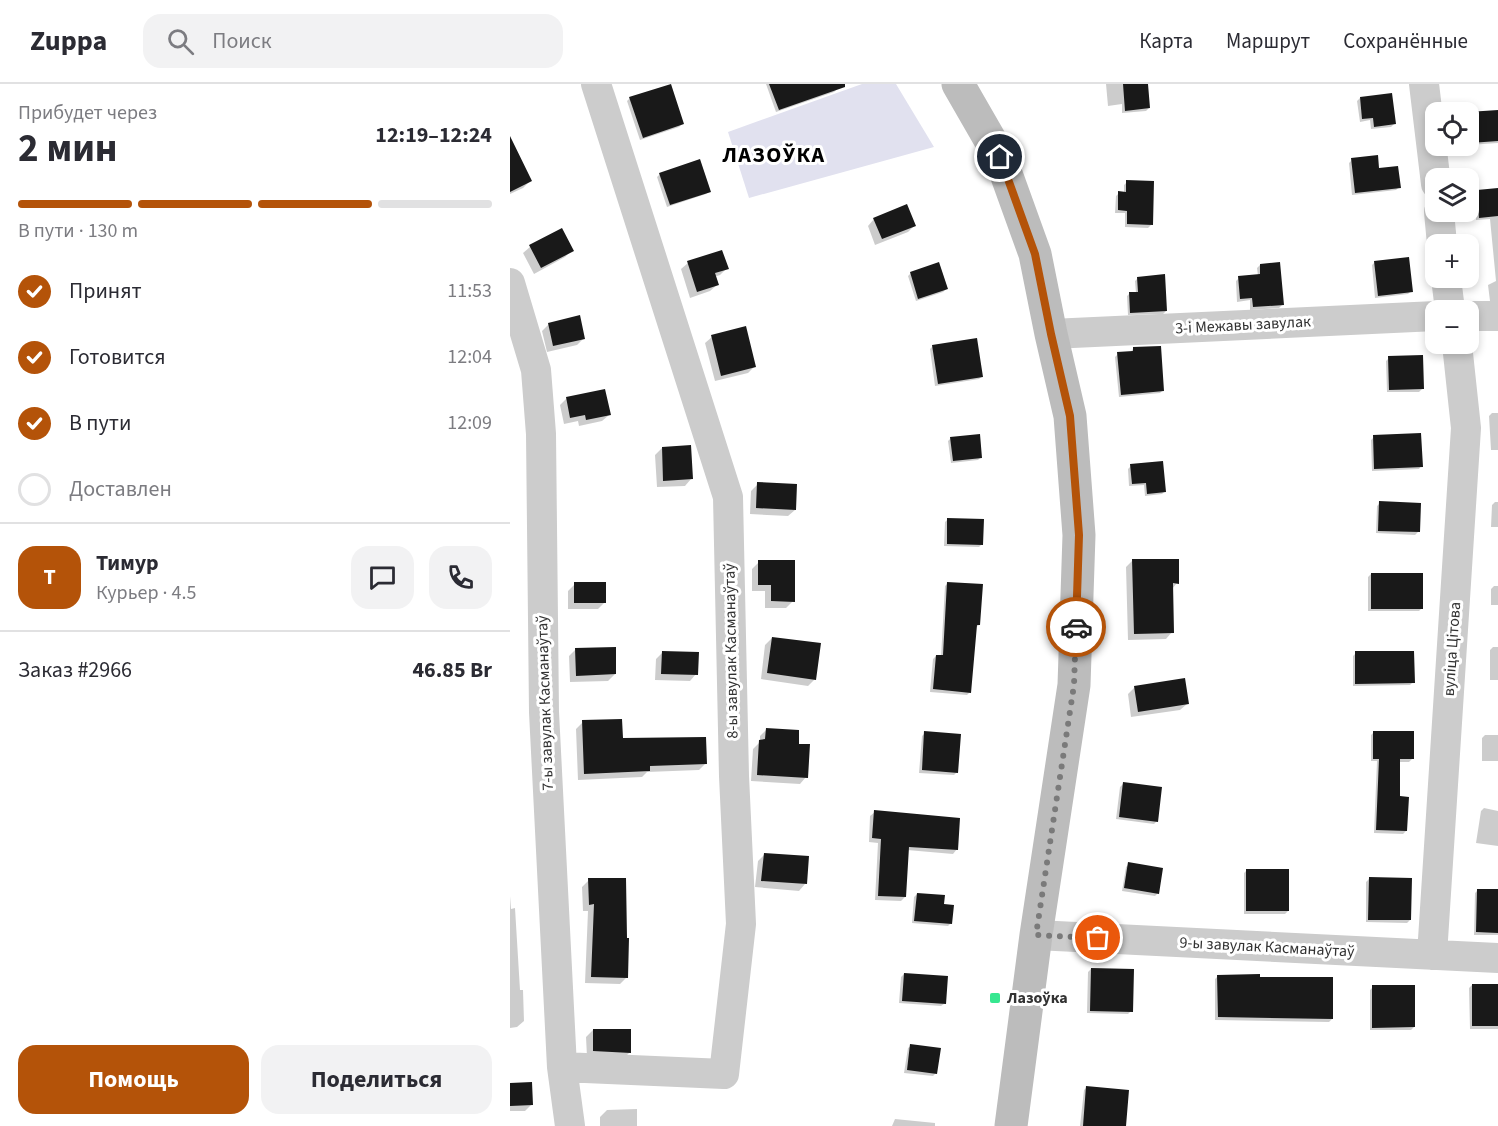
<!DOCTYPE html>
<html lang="ru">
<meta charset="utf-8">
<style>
:root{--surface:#fff;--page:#f2f2f3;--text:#2b2b33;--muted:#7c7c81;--line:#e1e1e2;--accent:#b45309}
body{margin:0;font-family:"Source Sans 3",sans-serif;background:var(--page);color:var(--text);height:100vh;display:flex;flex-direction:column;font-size:22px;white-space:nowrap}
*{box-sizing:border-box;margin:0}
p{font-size:20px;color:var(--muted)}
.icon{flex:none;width:33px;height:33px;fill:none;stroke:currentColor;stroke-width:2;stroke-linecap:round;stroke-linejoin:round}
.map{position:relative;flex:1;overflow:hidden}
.panel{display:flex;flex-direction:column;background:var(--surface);width:510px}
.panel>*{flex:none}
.fabs{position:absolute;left:915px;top:18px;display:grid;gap:12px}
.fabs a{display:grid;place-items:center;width:54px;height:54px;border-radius:12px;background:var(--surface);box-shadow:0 3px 9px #0003;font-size:30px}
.pin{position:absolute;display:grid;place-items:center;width:51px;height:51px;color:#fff;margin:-26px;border:3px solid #fff;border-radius:50%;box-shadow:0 2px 6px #0007}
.courier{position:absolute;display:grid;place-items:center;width:60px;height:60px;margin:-30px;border:4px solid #b45309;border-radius:50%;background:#fff;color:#222;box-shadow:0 2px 8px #0007}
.overview em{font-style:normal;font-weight:700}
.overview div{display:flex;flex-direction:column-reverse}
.overview{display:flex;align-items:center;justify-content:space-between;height:102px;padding:0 18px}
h1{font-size:39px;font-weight:700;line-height:45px}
.bar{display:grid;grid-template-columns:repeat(4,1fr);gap:9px 6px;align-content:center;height:72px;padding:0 18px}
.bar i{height:8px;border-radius:4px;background:var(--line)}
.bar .current{background:var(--accent)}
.bar p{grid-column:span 4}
.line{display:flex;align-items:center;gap:15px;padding:0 18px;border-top:2px solid var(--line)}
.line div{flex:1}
.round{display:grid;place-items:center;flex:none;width:63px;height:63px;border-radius:18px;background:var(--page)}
ol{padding:0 18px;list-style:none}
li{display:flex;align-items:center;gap:18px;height:66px}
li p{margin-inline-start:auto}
li .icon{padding:6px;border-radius:50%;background:var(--accent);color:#fff;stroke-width:4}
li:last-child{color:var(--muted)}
li i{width:33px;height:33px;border:3px solid var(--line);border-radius:50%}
.cta{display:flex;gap:12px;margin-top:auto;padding:12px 18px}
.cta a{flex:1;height:69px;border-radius:18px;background:var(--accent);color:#fff;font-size:24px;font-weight:700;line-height:69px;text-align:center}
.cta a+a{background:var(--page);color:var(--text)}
header{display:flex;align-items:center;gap:36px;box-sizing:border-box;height:84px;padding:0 30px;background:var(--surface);border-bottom:2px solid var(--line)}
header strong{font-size:28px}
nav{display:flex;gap:33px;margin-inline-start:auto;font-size:21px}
.search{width:420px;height:54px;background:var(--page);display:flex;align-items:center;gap:15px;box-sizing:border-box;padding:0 21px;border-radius:18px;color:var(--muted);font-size:22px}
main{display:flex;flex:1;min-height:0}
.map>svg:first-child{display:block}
</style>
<header>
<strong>Zuppa</strong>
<div class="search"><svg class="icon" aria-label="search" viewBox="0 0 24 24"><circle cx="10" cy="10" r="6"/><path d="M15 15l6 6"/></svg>Поиск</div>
<nav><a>Карта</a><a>Маршрут</a><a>Сохранённые</a></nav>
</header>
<main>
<section class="panel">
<div class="overview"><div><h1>2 мин</h1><p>Прибудет через</p></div><em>12:19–12:24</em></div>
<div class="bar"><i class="current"></i><i class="current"></i><i class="current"></i><i></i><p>В пути · 130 m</p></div>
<ol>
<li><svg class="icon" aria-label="check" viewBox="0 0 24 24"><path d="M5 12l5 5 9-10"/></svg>Принят<p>11:53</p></li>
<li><svg class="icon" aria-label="check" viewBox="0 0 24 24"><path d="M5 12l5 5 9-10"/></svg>Готовится<p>12:04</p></li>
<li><svg class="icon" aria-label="check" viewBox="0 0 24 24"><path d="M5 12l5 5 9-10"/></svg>В пути<p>12:09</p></li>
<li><i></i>Доставлен</li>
</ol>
<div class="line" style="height:108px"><b class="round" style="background:var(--accent);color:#fff">Т</b><div><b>Тимур</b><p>Курьер · 4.5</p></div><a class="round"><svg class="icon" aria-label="chat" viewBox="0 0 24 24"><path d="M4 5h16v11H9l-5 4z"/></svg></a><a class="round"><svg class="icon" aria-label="phone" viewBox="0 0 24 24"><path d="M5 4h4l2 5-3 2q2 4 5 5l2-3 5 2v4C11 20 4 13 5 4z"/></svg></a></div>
<div class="line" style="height:78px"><div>Заказ #2966</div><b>46.85 Br</b></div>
<div class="cta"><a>Помощь</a><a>Поделиться</a></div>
</section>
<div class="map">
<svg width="988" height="1042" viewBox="0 0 988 1042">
<rect width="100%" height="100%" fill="#fff"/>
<path fill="#e1e1ef" d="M352,0h34l38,63 -185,51 -21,-66z"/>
<path fill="#0003" d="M256,0h69l2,5 -3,3 -58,20z
M596,0h41l2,24 -3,3 -24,2v-9l-14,2z
M120,14l52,26 -3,3 -39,13 -13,-39z
M850,14l34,26 -3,3 -20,2 -1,-9 -10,2 -3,-21z
M988,27v32l-30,2v-31z
M842,76l26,9 21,18 -3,3 -44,5 -3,-32z
M0,85l20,12 -7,7 -13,6z
M150,90l49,17 -3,3 -39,13 -10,-30z
M617,98l24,43 -3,3 -23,-1v-14h-10l1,-17 3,-3h5v-8z
M988,105v114l-8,-2 -2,-16 8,-4 -6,-62 -14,1 -2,-26 3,-3z
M364,135l41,6 -7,7 -33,13 -7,-19z
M51,146l11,20 -7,7 -31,17 -11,-21 7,-6z
M865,178l36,29 -3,3 -33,4 -3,-33z
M178,179l39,5 -7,7 -6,2 3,8 -7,6 -20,7 -9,-29z
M750,181l22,40 -3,3 -29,2v-10l-13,2 -1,-21 3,-3 19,-2 -1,-8z
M401,189l35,16 -3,3 -27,9 -8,-25z
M628,194l28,33 -3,3 -35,1 -1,-19 3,-3h6l-1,-12z
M39,240l34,15 -6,6 -30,7 -5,-21z
M202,253l43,29 -7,7 -33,8 -10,-38z
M423,262l49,30 -3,3 -44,7 -5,-37z
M623,265l30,41 -3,3 -41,4 -4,-40 3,-3 12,-1z
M879,274l33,31 -3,3h-32l-1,-31z
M57,314l42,17 -7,6 -23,5 -1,-5 -14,3 -4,-19z
M982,329h6v37h-7l-2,-34z
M864,353l47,29 -2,3 -47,2 -1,-31z
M441,354l30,19 -3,3 -27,3 -3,-22z
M152,364l29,31 -6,7 -28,1 -2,-32z
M621,382l34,25 -3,3 -17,2 -1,-11 -15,1 -1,-17z
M248,400l37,26 -7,6 -38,-2 1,-23z
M985,418h3v25h-7l1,-22z
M870,419l38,29 -3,3 -39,-2 1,-27z
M438,435l34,25 -3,3 -35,-1 1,-24z
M623,476l44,23 -5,6v43l-6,7 -38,1 -2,-73z
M249,478l34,39 -7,7h-21v-17h-13v-22z
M861,490l51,34 -3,3h-51v-34z
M438,499l31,42 -4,3 -5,64 -3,3 -37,-3 3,-33 3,-3 5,1 4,-71z
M65,500l30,18 -7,7h-30v-18z
M984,502h4v19h-7v-16z
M262,554l43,41 -7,7 -47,-7 4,-34z
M983,563h5v33h-8v-30z
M65,566l40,24 -7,7 -38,1 -1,-26z
M153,568l33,22 -6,7 -35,-1 1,-21z
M846,569l57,29 -3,3 -57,1v-30z
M625,603l52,17 -7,6 -49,7 -3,-23z
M73,638l39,18 83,24 -6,6 -52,2 -5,5 -64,3 -2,-51z
M257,645l30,16 9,32 -6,7 -49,-3 2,-32 7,-7v-6z
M864,648l38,27 -3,3h-10l-1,36 8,33 -3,3 -29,-1 3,-72h-6v-26z
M415,649l32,39 -3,3 -35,-2 3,-37z
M975,651h13v26h-16v-23z
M613,700l34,37 -3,3 -38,-5 4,-32z
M974,724l14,3v35l-22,-3 5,-32z
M365,728l82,37 -4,5 -46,-4 -2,47 -4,4 -26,-1 3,-57 -9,-1 1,-26z
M254,771l41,29 -6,7 -44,-4 3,-26z
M619,780l29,29 -3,3 -33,-5 4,-24z
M737,786l41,41 -3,3h-41v-41z
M859,795l41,41 -3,3 -41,-1v-40z
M79,796l37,98 -6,6 -35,-1 3,-72h-5l-1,-24z
M968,806l20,1v44h-24l1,-42z
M407,810l25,11 9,18 -3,3 -36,-3 2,-26z
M0,812l1,13 4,-1 5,82h3l1,31 -7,6 -7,1z
M581,885l40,42 -3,3 -41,-1 1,-41z
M394,890l40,30 -3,2 -42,-3 2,-26z
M708,892l41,2 73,41 -3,3 -114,-2v-41z
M962,901h26v44h-28l-1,-41z
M863,903l41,40 -3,3h-41v-40z
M83,946l37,22 -7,7 -36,-2 -1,-20z
M401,962l25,27 -3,3 -29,-3 4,-25z
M0,1000l22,20 -7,7h-15z
M577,1003l37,39h-44l4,-36z
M127,1025v17h-37v-9l7,-7z
M385,1035l40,4v3h-43z"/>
<path fill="#191919" d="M161,0l13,40 -41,14 -14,-41z
M259,0h76v3l-66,23z
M613,0h25l2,24 -25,3z
M882,9l4,31 -22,3 -1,-9 -11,1 -2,-22z
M988,26v31l-28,2 -2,-31z
M0,52l22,45 -22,11z
M868,71l1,13 19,-2 3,22 -46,5 -4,-35z
M190,75l11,33 -41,13 -11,-32z
M616,96l28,1 -1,44 -26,-1v-13l-9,-1v-19l8,1z
M988,104v28l-19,2 -2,-28z
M397,120l9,22 -34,13 -9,-21z
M52,144l12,23 -33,17 -12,-23z
M212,166l7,19 -14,4 4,12 -22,7 -10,-31z
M899,173l4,35 -35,4 -4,-35z
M429,178l9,27 -30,10 -8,-27z
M770,178l4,43 -31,2 -1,-9 -12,1 -2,-23 22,-2v-10z
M655,190l2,37 -37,2 -1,-21h9l-1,-15z
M70,231l5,24 -32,7 -5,-23z
M236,242l10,41 -35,9 -10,-41z
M467,254l6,39 -45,7 -6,-39z
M651,262l3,45 -43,4 -4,-43 16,-1v-4z
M913,271l1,34 -35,1 -1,-34z
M95,305l6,26 -25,5 -1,-5 -15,3 -4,-21z
M911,349l2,34 -49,2 -1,-34z
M470,350l2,24 -29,3 -3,-24z
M181,361l2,34 -30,2 -1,-34z
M653,377l3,31 -19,2 -1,-11 -14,1 -2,-20z
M247,398l40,2 -1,26 -40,-2z
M869,417l42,2 -1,29 -42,-1z
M437,434l37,1 -1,26 -36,-1z
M622,475h47v25l-6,-1 1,50 -40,1z
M248,476h37v42l-24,-1v-16h-13z
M861,489h52v36h-52z
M64,498h32v21h-32z
M437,498l36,2 -3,41h-3l-6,68 -38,-4 3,-34h7z
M262,553l49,6 -5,37 -49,-7z
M106,563v27l-40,2 -1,-28z
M152,567l37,1 -1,23 -37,-1z
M845,567h59l1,32 -60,1z
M675,594l4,26 -51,8 -4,-26z
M112,635l1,19 83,-1 1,27 -57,2v5l-66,3 -2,-54z
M256,644l33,2v14h11l-2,34 -51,-3 2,-35 6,-1z
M414,647l37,3 -3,39 -36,-3z
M863,647h41v28h-14v37l9,1 -2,34 -31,-1 3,-71h-6z
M613,698l39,5 -4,35 -39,-5z
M364,726l86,8 -2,32 -49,-3 -3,50 -28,-1 3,-57 -9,-1z
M254,769l45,3 -2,28 -46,-3z
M618,778l35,6 -4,26 -35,-6z
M736,785h43v42h-43z
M859,793l43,1 -1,42h-43z
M78,794h38l1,60h2l-1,40 -37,-1 3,-73 -5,1z
M967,805h21v44l-22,-1z
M407,809l28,2 -1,9 10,1 -2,19 -38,-3z
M581,884l43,1 -1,43 -43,-1z
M394,889l44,3 -2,28 -44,-3z
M750,890v3h73v42l-115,-2 -1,-42z
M962,900h26v42h-26z
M862,901h43v42l-43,1z
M83,945h38v24l-38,-2z
M400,960l31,4 -4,26 -30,-4z
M22,998l1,23 -23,1v-23z
M576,1002l43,4 -3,36h-43z"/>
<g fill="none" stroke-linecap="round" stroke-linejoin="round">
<path stroke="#ccc" stroke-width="30" d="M914,0l12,100
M929,128l3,32
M936,194l4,32
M0,199l26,87 5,64 3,278 18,355 8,59
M958,232h30
M541,250l385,-18
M526,851l462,23
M922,871l34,-527 -9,-84
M52,983l162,7 17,-150 -7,-148 -6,-279 -132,-413"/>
<path stroke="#bcbcbc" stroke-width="33" d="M448,0l42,73 35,97 16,80 19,82 9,119 -5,150 -38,250 -25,191"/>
</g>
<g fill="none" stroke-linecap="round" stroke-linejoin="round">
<path stroke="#7a7a7a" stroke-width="6" stroke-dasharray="0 10.8" d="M566,543l-2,58 -38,250 62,3"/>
<path stroke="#b45309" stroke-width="8" d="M490,73l35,97 16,80 19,82 9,119 -3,92"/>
</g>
<rect fill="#36e790" stroke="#fff" stroke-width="2" x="479" y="908" width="12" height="12" rx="3"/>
<g text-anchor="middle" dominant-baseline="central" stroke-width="6" stroke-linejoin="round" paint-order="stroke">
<g font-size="16" fill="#323232" stroke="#fff">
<text transform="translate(733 241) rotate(-3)">3-і Межавы завулак</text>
<text transform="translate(942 565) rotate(-86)">вуліца Цітова</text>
<text transform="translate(221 567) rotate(-91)">8-ы завулак Касманаўтаў</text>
<text transform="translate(35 619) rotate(-92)">7-ы завулак Касманаўтаў</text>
<text transform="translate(757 863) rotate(3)">9-ы завулак Касманаўтаў</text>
</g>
<g font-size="16" font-weight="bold" fill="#323232" stroke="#fff" text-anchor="start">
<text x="497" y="914">Лазоўка</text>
</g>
<g font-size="22" font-weight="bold" letter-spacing="1.5" fill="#000" stroke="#fff">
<text x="264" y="71">ЛАЗОЎКА</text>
</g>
</g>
</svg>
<div class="fabs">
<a><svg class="icon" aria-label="locate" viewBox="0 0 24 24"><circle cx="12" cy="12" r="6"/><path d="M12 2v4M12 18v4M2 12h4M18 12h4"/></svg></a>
<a><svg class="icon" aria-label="layers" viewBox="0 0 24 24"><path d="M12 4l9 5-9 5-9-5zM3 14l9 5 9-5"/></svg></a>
<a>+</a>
<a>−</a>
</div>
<div class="pin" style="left:588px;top:854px;background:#ea580c"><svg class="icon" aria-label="bag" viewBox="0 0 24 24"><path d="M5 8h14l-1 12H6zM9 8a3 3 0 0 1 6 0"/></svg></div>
<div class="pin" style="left:490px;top:73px;background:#1f2937"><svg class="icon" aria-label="home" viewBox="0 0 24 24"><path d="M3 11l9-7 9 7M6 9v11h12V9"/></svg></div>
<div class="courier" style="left:566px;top:543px"><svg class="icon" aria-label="car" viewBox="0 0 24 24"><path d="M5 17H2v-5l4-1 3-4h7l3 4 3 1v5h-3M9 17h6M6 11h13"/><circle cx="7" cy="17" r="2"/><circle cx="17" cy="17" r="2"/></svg></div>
</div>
</main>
